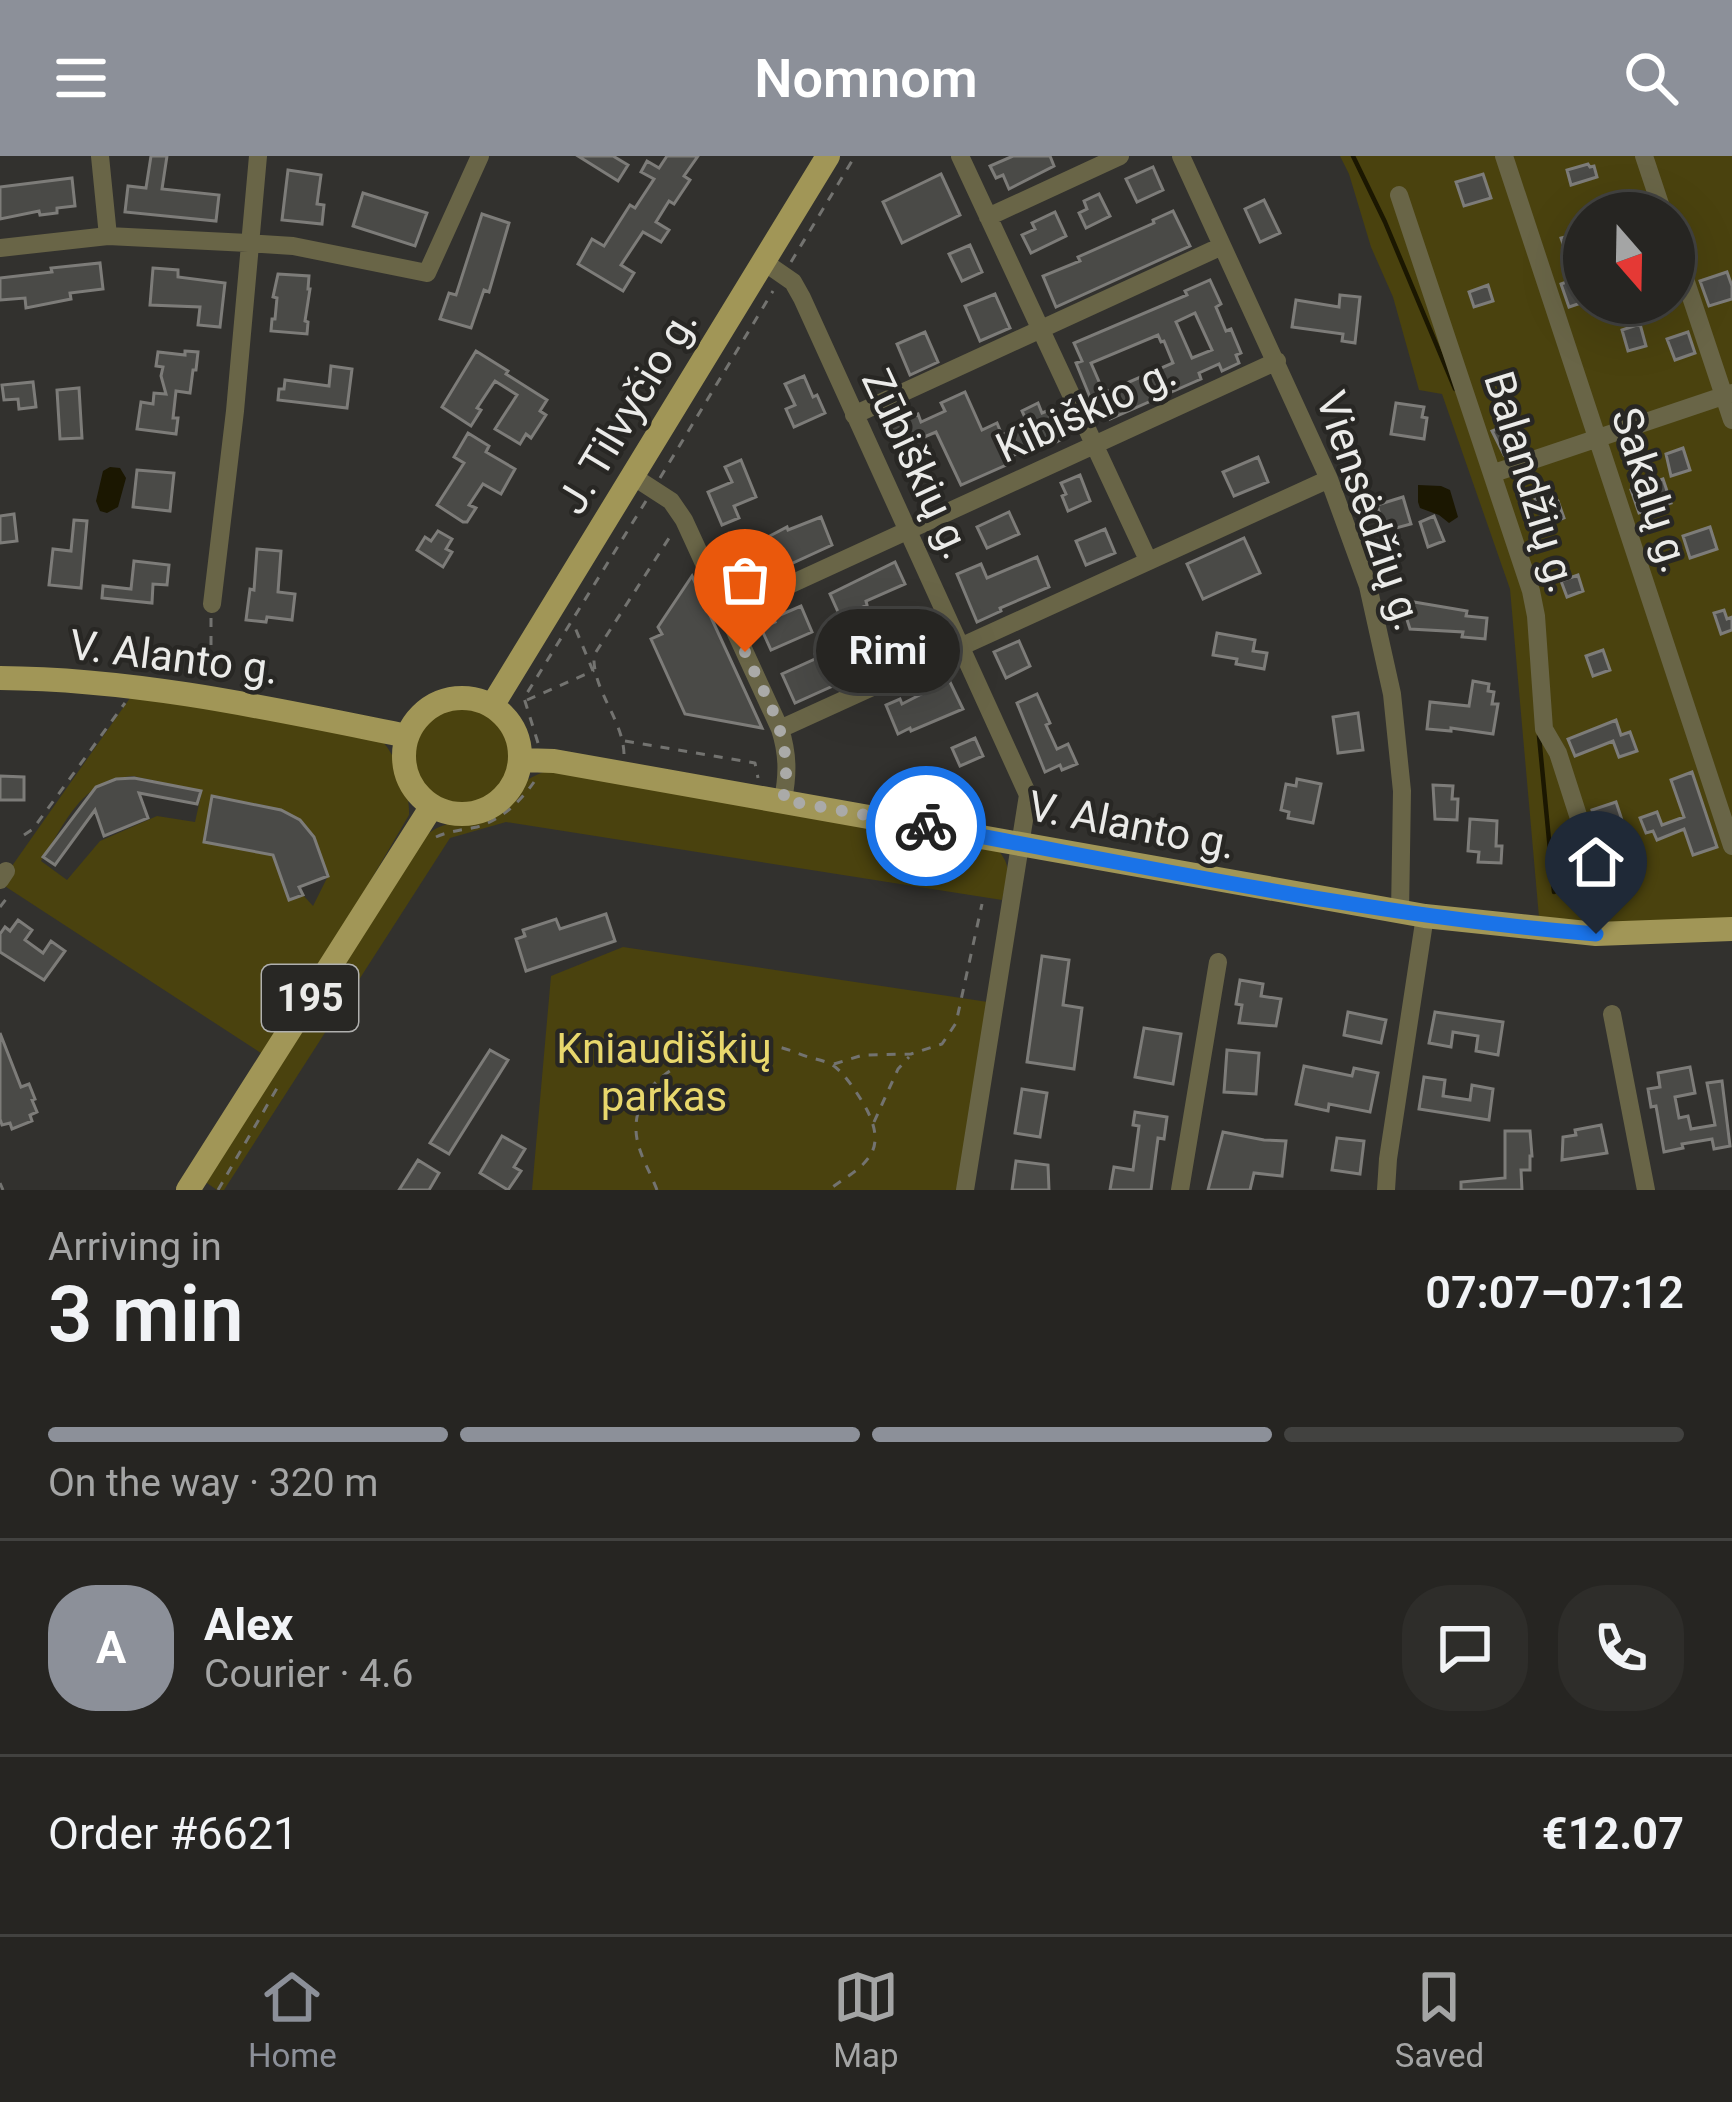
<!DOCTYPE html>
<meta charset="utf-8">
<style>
:root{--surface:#262522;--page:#2e2d2a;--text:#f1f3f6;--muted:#a4a5a5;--line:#424240;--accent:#8c9099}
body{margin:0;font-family:Roboto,sans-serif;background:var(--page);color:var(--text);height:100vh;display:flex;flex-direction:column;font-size:45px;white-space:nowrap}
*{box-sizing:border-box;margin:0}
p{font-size:39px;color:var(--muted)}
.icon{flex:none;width:66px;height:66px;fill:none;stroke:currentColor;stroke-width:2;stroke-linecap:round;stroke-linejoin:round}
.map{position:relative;height:1034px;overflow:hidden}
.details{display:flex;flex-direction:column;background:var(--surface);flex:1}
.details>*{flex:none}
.needle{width:78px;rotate:160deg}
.buttons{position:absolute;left:1563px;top:36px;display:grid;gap:24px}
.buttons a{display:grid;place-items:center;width:132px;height:132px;border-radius:50%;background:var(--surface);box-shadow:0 12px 48px #0002,0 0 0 3px var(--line);font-size:60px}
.pin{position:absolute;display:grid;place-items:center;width:102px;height:102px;color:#fff;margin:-123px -51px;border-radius:50% 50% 50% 0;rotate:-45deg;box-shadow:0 0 12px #0007}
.pin .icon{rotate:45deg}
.courier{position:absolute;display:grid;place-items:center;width:120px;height:120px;margin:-60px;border:9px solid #1a73e8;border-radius:50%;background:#fff;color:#222;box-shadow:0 3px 15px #0007}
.bubble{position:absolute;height:84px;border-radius:42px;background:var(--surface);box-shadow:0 12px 48px #0002,0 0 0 3px var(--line);font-size:39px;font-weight:600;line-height:84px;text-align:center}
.summary em{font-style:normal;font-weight:600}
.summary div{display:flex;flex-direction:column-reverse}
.summary{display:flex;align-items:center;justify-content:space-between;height:204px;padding:0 48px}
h1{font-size:78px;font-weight:600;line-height:90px}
.bar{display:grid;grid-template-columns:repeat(4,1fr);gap:18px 12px;align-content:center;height:144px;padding:0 48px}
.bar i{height:15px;border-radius:9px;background:var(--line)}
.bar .selected{background:var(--accent)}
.bar p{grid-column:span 4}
.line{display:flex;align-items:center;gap:30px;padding:0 48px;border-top:3px solid var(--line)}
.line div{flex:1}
.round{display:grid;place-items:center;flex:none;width:126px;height:126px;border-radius:48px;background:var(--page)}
header{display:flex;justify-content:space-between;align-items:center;height:156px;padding:0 48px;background:var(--accent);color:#fff;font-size:54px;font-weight:600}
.dock{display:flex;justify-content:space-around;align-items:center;height:168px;border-top:3px solid var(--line);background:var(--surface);font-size:33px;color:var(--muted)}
.dock a{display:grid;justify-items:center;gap:6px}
.dock .selected{color:var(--accent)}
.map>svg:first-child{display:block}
</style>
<header><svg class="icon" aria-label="menu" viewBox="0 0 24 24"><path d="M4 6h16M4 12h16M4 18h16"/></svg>Nomnom<svg class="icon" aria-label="search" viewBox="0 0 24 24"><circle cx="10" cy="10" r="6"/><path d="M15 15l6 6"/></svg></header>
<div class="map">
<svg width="1732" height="1034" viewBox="0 0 1732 1034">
<rect width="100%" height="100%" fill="#32312e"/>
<path fill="#4a420e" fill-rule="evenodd" d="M1340,0h392v764l-141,6 -52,-9 -29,-328 -68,-195 -23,-4 -26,-93 -22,-50 -22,-73zM1584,57h90v90h-90z
M137,532l247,55c15,19 26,49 25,72l-142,242 -267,-174zM133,620l69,15 -7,31 -38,-6 -57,25 -33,39 -26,-19c26,-40 40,-81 92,-85zM213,641c31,6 77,6 97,34 9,13 12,30 18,45l-15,30 -10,-11 -14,5 -16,-45 -69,-14z
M409 600a52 52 0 1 1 104 0a52 52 0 1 1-104 0Z
M547,615l450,78c17,19 10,29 5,51l-496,-78 -56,16 -226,352h-7l-13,-9 218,-342c28,-26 44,-10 72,-26 26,-16 20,-32 53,-42z
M623,791l365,55 -29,188h-427l19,-214z"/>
<path fill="#1b1701" d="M110,311l10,1 6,10 -8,29 -11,6 -7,-2 -4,-10 7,-30z
M1418,329l23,1 9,4 8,27 -9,6 -10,-8 -19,-7 -2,-6z"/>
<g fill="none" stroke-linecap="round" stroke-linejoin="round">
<path stroke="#1b1701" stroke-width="4.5" d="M1353,0l32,66 70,167
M1539,580l15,156"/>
</g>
<path fill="#4a4a47" stroke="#7d7c79" stroke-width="3" fill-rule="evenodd" d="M151,0h16l-5,33 57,6 -3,26 -91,-9 3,-26 18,2z
M578,0h35l15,9 -10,16z
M667,0h31l-14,20 6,4 -16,24 -5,-3 -13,21 13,8 -8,12 -18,-10 -22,33 13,8 -11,18 -45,-27 14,-25 12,7 26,-41 5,3 19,-29 -13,-7 6,-11 12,7z
M1013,0h37l4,10 -45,23 -6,-14 -7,3 -6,-12z
M1588,8l2,3 4,-1 3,11 -26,8 -4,-15z
M1153,11l10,23 -26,12 -11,-23z
M288,14l33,5 -4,29 7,1 -2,19 -40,-4z
M941,18l19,41 -58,28 -19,-41z
M1483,18l8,24 -27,8 -8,-24z
M72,22l3,28 -18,2v5l-17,2 -1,-4 -39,8v-32z
M363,37l64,20 -12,33 -62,-20z
M1099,38l11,22 -24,12 -7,-15 8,-4 -3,-8z
M1264,44l16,33 -20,9 -15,-33z
M1173,55l17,35 -134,61 -13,-31 37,-15 -2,-4 76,-34 -1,-3z
M1055,56l11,24 -35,17 -9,-18 13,-6 -3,-6z
M482,58l27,9 -20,69 -5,-2 -13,38 -31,-9 9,-26 7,2z
M1573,79l1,3 10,-3v18l-16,5 -7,-20z
M970,89l12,27 -20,9 -13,-27z
M100,107l3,26 -33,4 1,6 -45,9 -1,-10 -25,2v-22l52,-6 -1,-4z
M153,112l25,2v7l47,6 -5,44 -22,-2 2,-18 -50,-2z
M1727,116l5,14v13l-23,7 -9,-25z
M278,118l31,2 -1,13h2l-5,32 3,1 -1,12 -36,-3 1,-12h3l2,-21 -4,-1z
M1578,122l6,24 -15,5 -8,-23z
M1210,124l11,24 -5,3 10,24 5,-2 10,24 -5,2 3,8 -17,8 -3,-7 -20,9 2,6 -91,40 -9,-20 -9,3 -16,-39 6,-2 -8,-18 113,-48 -2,-4zM1195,157l17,37 -20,8 -16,-36zM1158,179l3,7 3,-1 9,22 -69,30 -13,-30z
M1488,129l5,16 -19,6 -5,-15z
M995,138l15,34 -30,13 -15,-35z
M1340,139l20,2 -5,46 -13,-2 1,-7 -51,-7 4,-27 43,7z
M1640,168l6,22 -18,5 -6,-21z
M925,176l13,30 -28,13 -13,-31z
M1688,176l7,21 -20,7 -8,-21z
M185,195l13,1 -2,18h-3l-3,23 -14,-2 -3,27h5l-2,16 -39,-5 4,-27 12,2 1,-11 12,1 -5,-18 2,-9 -7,-1 2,-14 27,3z
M476,195l32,20 -2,3 41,26 -7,11 6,4 -15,23 -5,-4 -6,10 -25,-15 22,-34 -22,-14 -18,27 4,2 -10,16 -29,-19z
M331,210l21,3 -5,39 -69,-8 1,-11h5l1,-9 44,6z
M804,220l9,21 4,-2 8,18 -31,14 -8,-18 9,-4 -10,-21z
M33,226l3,25 -17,2 -1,-10 -14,1 -2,-15z
M79,232l3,50 -22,1 -3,-49z
M965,236l17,38 15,-7 5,12 26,-11 -6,-13 16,-8 4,10 5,-2 13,29 -11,6 -3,-6 -25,11 -10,6 2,5 -52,23 -25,-53 -38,16 -9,-22 29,-12 3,8 24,-11 -4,-8z
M1396,247l28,4 -2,10 5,1 -3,21 -33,-5z
M1514,266l10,27 -20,6 -12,-24z
M468,277l21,13 -3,6 29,17 -14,25 -18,-10 -14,21 7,3 -9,14h-4l-26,-17 27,-42 -10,-6z
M1683,292l7,22 -19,6 -5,-22z
M1258,301l10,25 -34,14 -11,-24z
M741,304l15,37 -22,9 5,12 -17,7 -14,-33 24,-10 -7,-15z
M137,314l37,3 -4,38 -37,-4z
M1080,319l10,26 -22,10 -6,-15 4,-2 -5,-11z
M1663,323l8,24 -32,10 -8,-23z
M1549,334l9,11 6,17 -20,8 -10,-30z
M1403,341l8,27 -26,7 -8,-26z
M1009,356l10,22 -32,14 -10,-21z
M14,358l3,27 -17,2v-27z
M1434,360l10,25 -16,6 -8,-25z
M821,361l11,28 -65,30 2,4 -26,12 -15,-33 59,-31 1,3z
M74,364l13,1 -6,67 -32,-3 4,-36 18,2z
M1710,371l7,22 -27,9 -7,-22z
M1105,373l10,24 -29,12 -10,-24z
M438,375l14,8 -6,10 6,3 -9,15 -26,-17 8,-13 6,4z
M1244,382l16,35 -57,26 -16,-35z
M257,393l24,2 -3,41 17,2 -3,26 -25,-3 -1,5 -20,-2 4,-31 4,1z
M1037,401l12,30 -49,21 1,3 -24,11 -20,-48 24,-10 6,14z
M134,405l35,4 -2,20 -14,-1 -1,19 -50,-5 1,-12 28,3z
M895,406l10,22 -39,17 1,4 -22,10 -1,-3 -5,2 -9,-20z
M1578,419l5,16 -16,6 -6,-16z
M692,420l70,152 -77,-14 -34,-75 11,-5 -4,-7z
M1414,446l53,9 -1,5 21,2 -2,21 -23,-2 1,-5 -53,-3 -8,-25 11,2z
M801,450l11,26 -41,18 -10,-22 14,-6 -2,-4z
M1724,454l3,9 5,-2v13l-11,4 -7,-21z
M919,457l13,29 -36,12 2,4 -21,10 -2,-4 -8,4 -4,-9 -23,10 6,11 -51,23 -13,-29 35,-16 -2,-4 25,-11 3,6z
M1217,477l38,7 -2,11 14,2 -3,16 -28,-5 1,-5 -24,-4z
M1019,485l11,25 -24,12 -12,-26z
M1603,494l7,20 -17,6 -7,-20z
M949,524l14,29 -52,22 -1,-3 -12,6 -12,-29 14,-6 2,5z
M1473,525l16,3 -1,7 6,1 -2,12h6l-5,30 -42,-6v3l-24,-2 3,-27 39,4z
M1037,538l13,29 -4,2 11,24 11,-5 9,20 -15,6 -2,-5 -15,7 -28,-69z
M1358,557l5,37 -25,3 -5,-36z
M1616,564l5,15 9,-3 7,19 -18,6 -6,-16 -38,15 -7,-17z
M975,582l8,18 -23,10 -8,-18z
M1692,616l25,75 -24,8 -9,-26 -27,11 -4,-9 -7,2 -6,-15 17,-6 5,13 22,-8 -13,-37z
M0,620l24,1v23h-24z
M134,622l67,13 -4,13 -58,-11 9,25 -44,18 -9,-26 -40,55 -12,-8 53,-70 20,-8z
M1297,623l24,5 -8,39 -25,-5 1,-6 -8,-2 5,-26 10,2z
M1433,629l20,1 -1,13h6l-1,21 -22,-1z
M212,640l69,14 19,10 14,17 14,39 -29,11 4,8 -14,5 -16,-45 -69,-13z
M1616,646l7,21 -24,9 -7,-22z
M1470,663l27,2 -1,25h6l-1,17 -23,-1 1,-10 -11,-1z
M606,758l9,27 -89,30 -10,-32 9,-3 -2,-6 33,-11 4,10z
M18,764l14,10 -7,10 18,13 8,-12 14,10 -21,29 -44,-28v-18l5,-7 5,4z
M1042,800l27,4 -6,45 19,3 -8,61 -47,-7z
M1240,824l23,4 -2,12 20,3 -5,27 -37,-3 3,-18 -6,-1z
M1348,856l38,8 -5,23 -37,-8z
M1435,856l68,10 -5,33 -22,-4 2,-15 -25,-4 -2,15 -22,-4z
M1144,872l37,6 -8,50 -38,-7z
M0,877l21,54 8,-3 6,15 -3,1 5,12 -7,3 2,6 -20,8 -2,-6 -8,2 -2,-6z
M490,894l18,10 -59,94 -19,-11z
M1227,894l32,3 -3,41 -32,-2z
M1304,910l48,10 2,-8 24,5 -8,39 -41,-8 -1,7 -32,-7z
M1690,911l5,26 -20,4 4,21 9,-2 3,13 24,-4 -8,-42 15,-2 8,65 -16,3 -2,-10 -30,5 1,4 -19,4 -8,-46 -5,1 -3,-18 12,-2 -2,-14z
M1424,921l21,3 -2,16 27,4 2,-15 21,4 -4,31 -70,-11z
M1022,933l25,4 -7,44 -25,-4z
M1135,956l32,5 -3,22 -6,-1 -7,52h-41l4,-23 19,3 6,-44 -6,-1z
M1601,969l6,28 -45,7 1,-23 13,-2 -1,-5z
M1505,975h25l2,25h-2v14h-9l1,20h-61v-8l44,-4z
M1223,976l41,8 22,1 -4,35 -28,-3 -4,17h-42z
M502,980l23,13 -11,18 7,4 -13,19 -28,-17z
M1337,982l27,3 -4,33 -28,-4z
M418,1004l21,13 -10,17h-30z
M1016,1005l32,4 1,25h-37z"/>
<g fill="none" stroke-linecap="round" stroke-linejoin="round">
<path stroke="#737370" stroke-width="3" stroke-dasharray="9 9" stroke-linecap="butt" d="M791,106l64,-106
M660,322l113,-187
M211,462v48l14,14
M527,544l66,-29 -19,-46
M625,585l130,22 3,15
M538,587l-14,-45 122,-197
M624,598c-1,-35 -32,-64 -30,-99l77,-120
M24,679l9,-6 92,-126
M436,681c13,-6 27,-7 41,-10 24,-7 43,-25 57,-45
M0,751l10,-13
M834,908l29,-9 48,-1 31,-10 14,-21 26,-119
M874,966l24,-53 11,-12
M0,1027l3,7
M218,1034l62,-107
M657,1034c-7,-19 -21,-40 -21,-61 -1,-62 87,-89 136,-83 12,1 24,7 36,11 7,2 19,4 26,9 12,9 26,31 33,44 7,14 12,30 4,44 -9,16 -29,25 -42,36"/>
<path stroke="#696547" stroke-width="18" d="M100,0l8,80
M960,0l188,404
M1181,0l148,323 39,107 24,108 10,97 -2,122
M1504,0l228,690
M1644,0l19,57
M1399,39l132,396 5,25 8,113 14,24 35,109
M988,61l132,-61
M1674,90l58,174
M0,92l108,-12 140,7 45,3 134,27 53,-117
M764,106l29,20 9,16 226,497 -63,395
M854,259l368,-169
M1494,317l238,-80
M634,321l37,24 13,19 96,209c8,25 8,45 3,71
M212,448l23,-193 23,-255
M728,457l549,-252
M780,573l549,-250
M0,724l6,-9
M1612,858l34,176
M1180,1034l38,-228
M1386,1034l2,-31 37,-243"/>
<path stroke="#a19657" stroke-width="24" d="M0,522c138,1 273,31 407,58
M404 600a58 58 0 1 1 116 0a58 58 0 1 1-116 0Z
M492,550l336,-550
M521,604l33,1 871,155 171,18 136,-5
M188,1034l244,-384"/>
</g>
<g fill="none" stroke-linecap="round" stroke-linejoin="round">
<path stroke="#aaaaa8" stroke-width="12" stroke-dasharray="0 21.6" d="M745,496c24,52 50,88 38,148l143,26"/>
<path stroke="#1a73e8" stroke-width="15" d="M926,670c223,41 444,90 670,108"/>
</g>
<g text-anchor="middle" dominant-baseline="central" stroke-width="9" stroke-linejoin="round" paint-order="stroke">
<rect fill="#282724" stroke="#b0b0ae" stroke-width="3" x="262" y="809" width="96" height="66" rx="9"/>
<g font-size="39" font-weight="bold" fill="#ebebe9">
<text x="310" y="842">195</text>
</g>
<g font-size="42" fill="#ebebe9" stroke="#282724">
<text transform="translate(1086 254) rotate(-25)">Kibiškio g.</text>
<text transform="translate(627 255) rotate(-59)">J. Tilvyčio g.</text>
<text transform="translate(917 308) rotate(65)">Zūbiškių g.</text>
<text transform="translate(1531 326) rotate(73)">Balandžių g.</text>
<text transform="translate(1651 334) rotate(72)">Sakalų g.</text>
<text transform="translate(1370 355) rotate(71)">Viensėdžių g.</text>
<text transform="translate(174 501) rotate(7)">V. Alanto g.</text>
<text transform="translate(1132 669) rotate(11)">V. Alanto g.</text>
</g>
<g font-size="42" fill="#e8d76c" stroke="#282724">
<text x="664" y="892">Kniaudiškių<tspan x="664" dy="48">parkas</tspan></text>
</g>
</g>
</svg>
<div class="buttons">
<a><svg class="needle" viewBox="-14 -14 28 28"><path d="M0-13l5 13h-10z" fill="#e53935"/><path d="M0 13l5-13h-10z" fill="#a4a5a5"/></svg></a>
</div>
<div class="pin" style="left:745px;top:496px;background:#ea580c"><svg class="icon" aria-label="bag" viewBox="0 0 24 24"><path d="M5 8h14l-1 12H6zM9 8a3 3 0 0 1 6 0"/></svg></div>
<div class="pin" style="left:1596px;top:778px;background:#1f2937"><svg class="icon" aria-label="home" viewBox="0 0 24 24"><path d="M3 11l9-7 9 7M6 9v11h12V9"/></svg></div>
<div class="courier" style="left:926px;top:670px"><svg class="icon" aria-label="bike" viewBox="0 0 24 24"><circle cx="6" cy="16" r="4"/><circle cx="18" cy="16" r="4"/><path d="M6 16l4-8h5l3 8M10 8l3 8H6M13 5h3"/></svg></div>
<div class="bubble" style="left:816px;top:453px;width:144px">Rimi</div>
</div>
<section class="details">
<div class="summary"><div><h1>3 min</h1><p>Arriving in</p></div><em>07:07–07:12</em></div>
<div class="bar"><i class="selected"></i><i class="selected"></i><i class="selected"></i><i></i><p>On the way · 320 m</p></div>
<div class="line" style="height:216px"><b class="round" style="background:var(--accent);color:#fff">A</b><div><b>Alex</b><p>Courier · 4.6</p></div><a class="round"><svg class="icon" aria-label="chat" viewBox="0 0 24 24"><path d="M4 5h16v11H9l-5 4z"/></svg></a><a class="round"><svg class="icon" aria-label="phone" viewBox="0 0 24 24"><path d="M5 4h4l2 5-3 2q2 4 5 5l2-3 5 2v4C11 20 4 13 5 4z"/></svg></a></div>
<div class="line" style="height:156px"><div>Order #6621</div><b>€12.07</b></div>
</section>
<nav class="dock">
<a class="selected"><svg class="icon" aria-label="home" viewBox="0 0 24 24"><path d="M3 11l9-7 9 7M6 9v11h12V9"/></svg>Home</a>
<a><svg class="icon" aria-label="map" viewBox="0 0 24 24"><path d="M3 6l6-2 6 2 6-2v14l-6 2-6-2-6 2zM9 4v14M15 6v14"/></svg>Map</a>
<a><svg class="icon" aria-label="saved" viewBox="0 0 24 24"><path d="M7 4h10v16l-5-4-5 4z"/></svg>Saved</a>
</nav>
